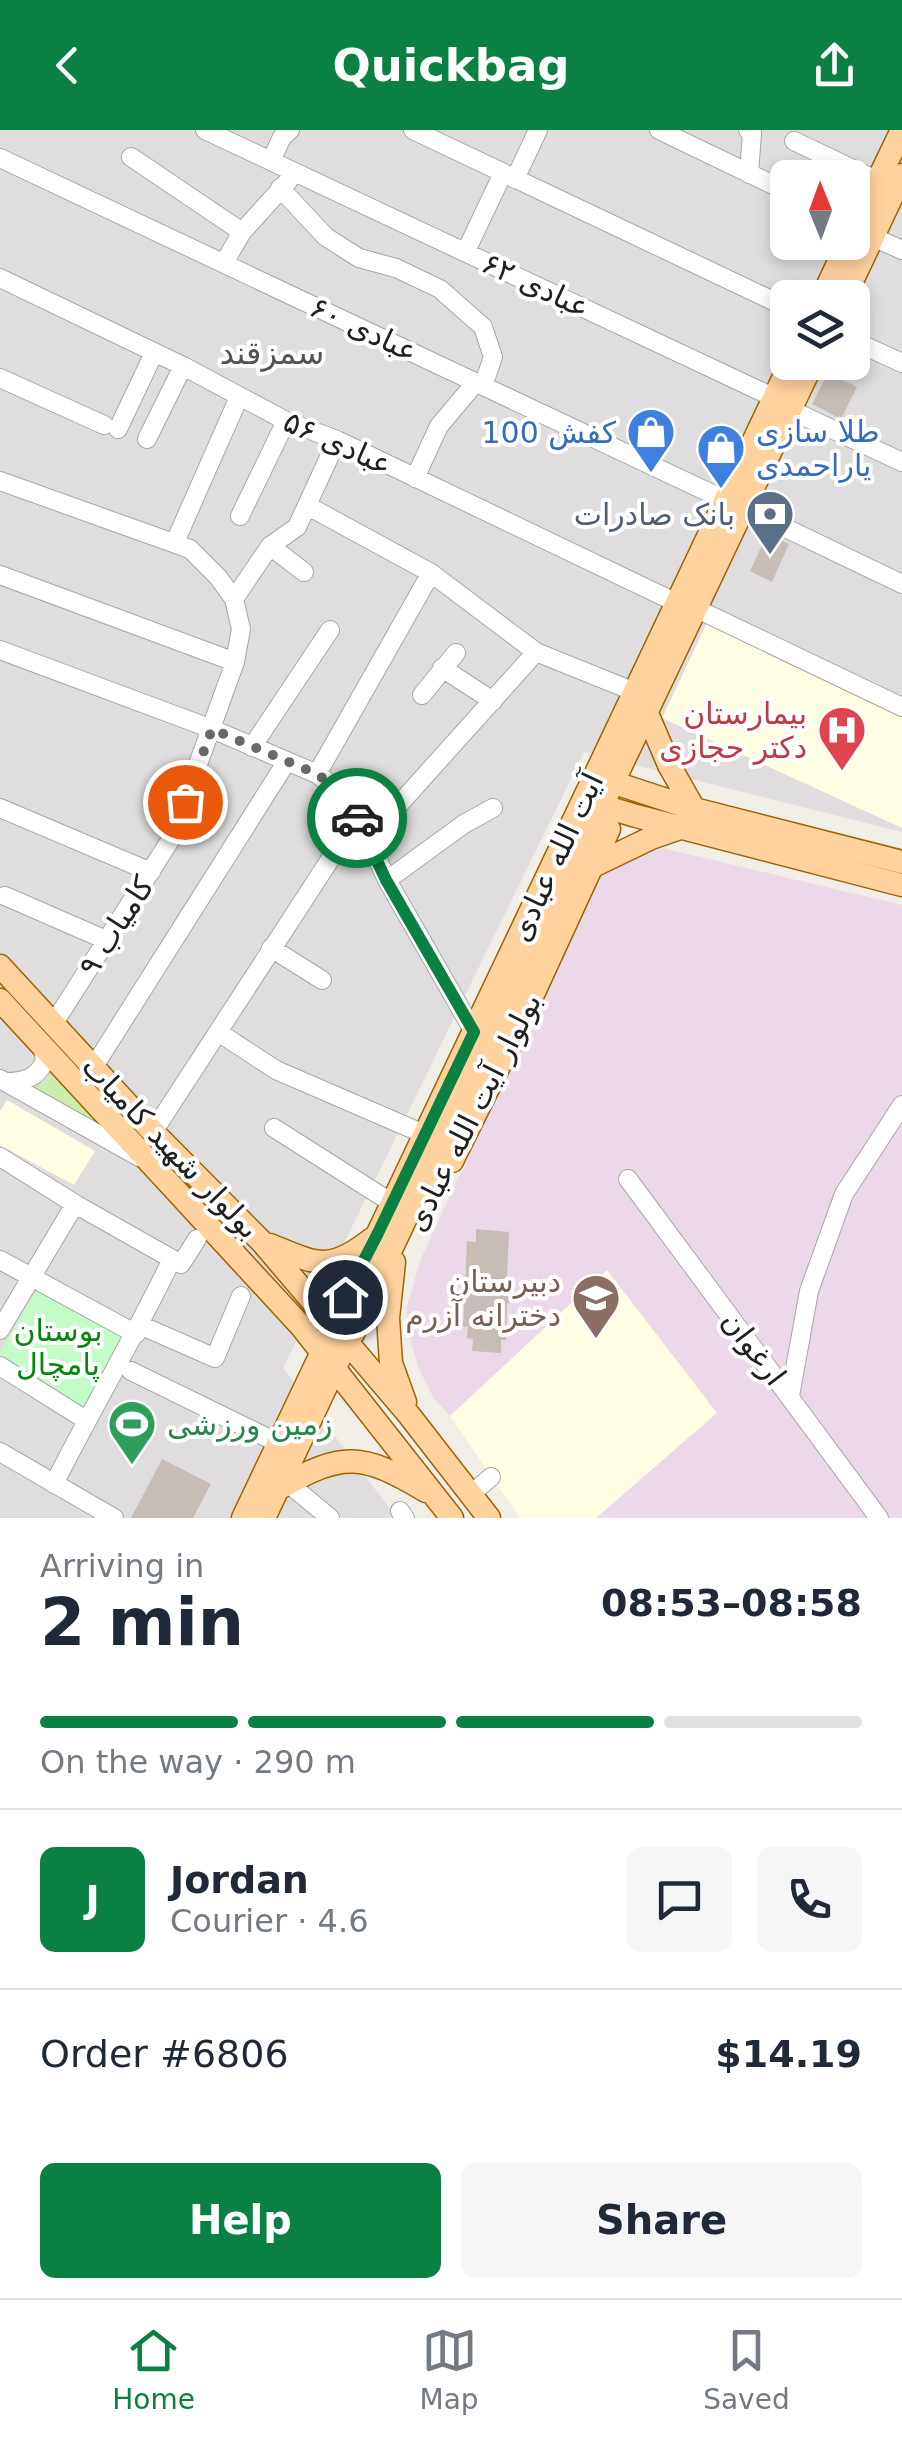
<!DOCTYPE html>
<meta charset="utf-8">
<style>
:root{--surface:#fff;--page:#f6f6f7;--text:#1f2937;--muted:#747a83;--line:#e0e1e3;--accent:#0b8043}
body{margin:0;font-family:"DejaVu Sans","Noto Sans Arabic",sans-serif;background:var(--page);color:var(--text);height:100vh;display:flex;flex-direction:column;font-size:38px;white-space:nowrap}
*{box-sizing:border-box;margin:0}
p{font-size:32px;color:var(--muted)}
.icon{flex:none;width:55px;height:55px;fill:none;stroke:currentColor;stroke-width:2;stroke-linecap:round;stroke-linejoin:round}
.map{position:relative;height:1388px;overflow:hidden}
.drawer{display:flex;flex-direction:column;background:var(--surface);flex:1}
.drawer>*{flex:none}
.needle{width:65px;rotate:359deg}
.fabs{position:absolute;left:770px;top:30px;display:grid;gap:20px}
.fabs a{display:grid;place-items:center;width:100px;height:100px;border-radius:15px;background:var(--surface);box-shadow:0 5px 15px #0003;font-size:50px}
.pin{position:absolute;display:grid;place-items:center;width:85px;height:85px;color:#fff;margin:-42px;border:5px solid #fff;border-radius:50%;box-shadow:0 2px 10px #0007}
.courier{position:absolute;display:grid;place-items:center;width:100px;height:100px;margin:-50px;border:8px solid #0b8043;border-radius:50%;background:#fff;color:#222;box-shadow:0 2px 12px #0007}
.summary em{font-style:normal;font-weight:800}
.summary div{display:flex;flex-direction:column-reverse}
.summary{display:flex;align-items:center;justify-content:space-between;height:170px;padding:0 40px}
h1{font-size:65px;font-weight:800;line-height:75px}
.bar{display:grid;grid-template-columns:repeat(4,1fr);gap:15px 10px;align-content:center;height:120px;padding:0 40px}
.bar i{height:12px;border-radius:8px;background:var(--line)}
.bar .selected{background:var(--accent)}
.bar p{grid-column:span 4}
.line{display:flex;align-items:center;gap:25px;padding:0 40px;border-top:2px solid var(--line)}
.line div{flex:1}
.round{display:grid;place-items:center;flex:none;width:105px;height:105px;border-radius:15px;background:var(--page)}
.button{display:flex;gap:20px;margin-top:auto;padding:20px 40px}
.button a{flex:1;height:115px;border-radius:15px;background:var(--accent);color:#fff;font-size:40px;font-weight:800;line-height:115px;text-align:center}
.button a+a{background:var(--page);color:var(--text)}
header{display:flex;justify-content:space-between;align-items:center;height:130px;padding:0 40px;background:var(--accent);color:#fff;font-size:45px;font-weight:800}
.dock{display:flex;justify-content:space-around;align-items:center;height:140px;border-top:2px solid var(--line);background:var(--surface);font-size:28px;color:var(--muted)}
.dock a{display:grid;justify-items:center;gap:5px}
.dock .selected{color:var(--accent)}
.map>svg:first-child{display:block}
</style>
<header><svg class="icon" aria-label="back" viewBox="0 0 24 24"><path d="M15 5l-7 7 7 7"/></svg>Quickbag<svg class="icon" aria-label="share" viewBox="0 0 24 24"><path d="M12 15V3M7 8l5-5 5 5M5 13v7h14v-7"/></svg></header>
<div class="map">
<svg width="902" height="1388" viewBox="0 0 902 1388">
<rect width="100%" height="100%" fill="#f1ede7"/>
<path fill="#dfdddd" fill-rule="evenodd" d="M0,0h902v702l-318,-80 -301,616 114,150h-397zM788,48h64v64h-64zM788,168h64v64h-64z"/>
<path fill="#ebd8e8" d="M662,718l240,57v613h-306l120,-105 -109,-143 -157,146 -17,-19 -15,-30 -11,-42 -1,-16 15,-50 135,-293 46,-93 41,-22z"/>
<path fill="#fffee2" d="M707,493l195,91v114l-240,-110z
M7,970l88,51 -21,34 -74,-40v-34z
M607,1140l110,143 -121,105h-76l-70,-102z"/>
<path fill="#cdedab" d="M52,940l60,65 -83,-49 16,-4z"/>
<path fill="#c3fcc6" d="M38,1157l89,52 -42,73 -85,-49v-11z"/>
<path fill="#c6bdb6" d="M828,243l29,14 -16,32 -29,-15z
M770,408h7l12,6 -17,38 -22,-11 13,-28z
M476,1099l33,3 -2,44h5l-1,27h-4l-1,37h-5v13l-29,-2 1,-12 -6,-1 1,-12 -5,1 4,-86 9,1z
M162,1329l49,25 -18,34h-62z"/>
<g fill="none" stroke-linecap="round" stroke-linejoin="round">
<g stroke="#a7a7a7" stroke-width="20">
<path id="minor" d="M205,0l570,268
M413,0l375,178
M659,0l129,62
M748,0l4,3 -3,41
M794,11l84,40
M131,27l111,75
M0,28l727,343
M271,31l11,-24 8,-7
M515,49l23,-49
M280,58l46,49 33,21 37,10 44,21 43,38 10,30 -10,29
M873,107l29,13
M466,121l37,-78
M224,133l18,-31 47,-52
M0,148l183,88 103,55 51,19 340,163
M852,210l50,23
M0,248l104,47
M791,280l111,52
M118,299l36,-76
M147,309l36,-73
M415,348l24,-52 37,-44
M0,351l190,68 28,28 16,22 7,30 -6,33 -64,177 -117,184
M308,376l123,67 105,79 99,40
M744,378l158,76
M240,386l46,-95
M175,412l64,-145
M270,416l34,26
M0,445l235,87
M234,469l36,-53 27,-19 40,-87
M695,478l207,99
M0,520l212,79 105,45 24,18 27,47 19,41 87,152
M442,538l51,33
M422,565l34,-42
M252,617l78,-117
M317,644l114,-201
M0,678l151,64
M368,709l168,-187
M387,750l77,-56 29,-16
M5,766l101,44
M271,818l51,32
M218,902l58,38 148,64
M93,938l194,-307
M0,949l139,78
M5,952c19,0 33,-4 40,-22l-3,-16
M274,998l118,75
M153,1002l204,-314
M0,1027l75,47 106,60 16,-25
M628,1049l251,339
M0,1130l136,74
M140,1195l75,33 26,-62
M0,1200l75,-126
M0,1236l86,54
M131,1241l147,72
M790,1266l19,-105 35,-97 58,-89
M0,1322l114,66
M288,1353l42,35
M54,1354c38,-75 81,-148 118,-225
M471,1364l20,-17
M400,1381l5,7"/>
</g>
<g stroke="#9d6400" stroke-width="25">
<path id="major" d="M852,104l50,-104
M822,168l26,-56
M844,168l58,-123
M646,581l23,54 25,44
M601,655l14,-2 79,26 208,53
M597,668l6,8 33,10 266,69
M593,736l58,-28 29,-10
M0,836l153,166 109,110 147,173 80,103
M0,870l301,326 151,192
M452,1031l60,-121 97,-211
M270,1115c47,19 59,28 102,-6
M394,1132l-6,56 3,45 14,39
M347,1212l466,-980
M278,1359c65,-38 84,-36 148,2
M243,1388l79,-166 26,-61 30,-58 413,-871
M264,1388l83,-176 7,-10"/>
</g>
<use href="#minor" stroke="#fff" stroke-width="18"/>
<use href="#major" stroke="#ffd29e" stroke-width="22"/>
</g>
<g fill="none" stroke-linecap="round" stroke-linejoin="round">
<path stroke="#696866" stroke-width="10" stroke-dasharray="0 18" d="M185,672l27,-73 105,45 25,18 15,26"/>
<path stroke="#0b8043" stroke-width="12" d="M345,1167l33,-64 96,-201 -88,-152 -29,-62"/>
</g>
<defs>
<g id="shop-pin" transform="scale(2.5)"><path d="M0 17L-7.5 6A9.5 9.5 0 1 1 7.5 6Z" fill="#3f7fe0" stroke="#fff"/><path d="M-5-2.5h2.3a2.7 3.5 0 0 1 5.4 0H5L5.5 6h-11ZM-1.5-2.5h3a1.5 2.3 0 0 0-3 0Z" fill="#fff"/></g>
<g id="bank-pin" transform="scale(2.5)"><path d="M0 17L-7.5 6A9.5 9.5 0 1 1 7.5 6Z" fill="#5c6f8a" stroke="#fff"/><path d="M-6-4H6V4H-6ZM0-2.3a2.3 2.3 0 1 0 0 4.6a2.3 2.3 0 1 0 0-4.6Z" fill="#fff"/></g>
<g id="hospital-pin" transform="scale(2.5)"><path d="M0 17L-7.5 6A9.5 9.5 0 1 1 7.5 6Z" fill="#e0444e" stroke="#fff"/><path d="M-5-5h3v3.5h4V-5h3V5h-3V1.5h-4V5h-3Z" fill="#fff"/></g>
<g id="school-pin" transform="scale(2.5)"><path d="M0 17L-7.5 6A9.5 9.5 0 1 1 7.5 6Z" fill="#8d6e63" stroke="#fff"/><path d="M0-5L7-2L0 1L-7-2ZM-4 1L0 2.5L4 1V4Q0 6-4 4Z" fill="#fff"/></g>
<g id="stadium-pin" transform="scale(2.5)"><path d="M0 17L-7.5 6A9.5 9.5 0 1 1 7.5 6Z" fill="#2e9e5b" stroke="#fff"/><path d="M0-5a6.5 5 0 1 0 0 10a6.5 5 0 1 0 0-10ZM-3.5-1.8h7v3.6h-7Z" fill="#fff"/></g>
</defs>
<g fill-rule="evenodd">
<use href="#shop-pin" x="651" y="302"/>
<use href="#shop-pin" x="721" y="318"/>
<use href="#bank-pin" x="770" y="384"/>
<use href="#hospital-pin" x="842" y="600"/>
<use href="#school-pin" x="596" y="1168"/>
<use href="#stadium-pin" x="132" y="1294"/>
</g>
<g text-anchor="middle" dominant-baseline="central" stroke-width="8" stroke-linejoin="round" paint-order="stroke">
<g font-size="30" fill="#202020" stroke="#fff">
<text transform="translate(536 155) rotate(25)">عبادی ۶۲</text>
<text transform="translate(364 199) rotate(25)">عبادی ۶۰</text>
<text transform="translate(338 313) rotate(24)">عبادی ۵۶</text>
<text transform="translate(556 727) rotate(-65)">آیت الله عبادی</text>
<text transform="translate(116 796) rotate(-57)">کامیاب ۹</text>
<text transform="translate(473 982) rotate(-63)">بولوار آیت الله عبادی</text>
<text transform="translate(171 1017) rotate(46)">بولوار شهید کامیاب</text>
<text transform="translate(754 1218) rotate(53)">ارغوان</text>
</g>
<g font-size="30" fill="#366cbe" stroke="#fff" text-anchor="start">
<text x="756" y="301">طلا سازی<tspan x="756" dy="34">یاراحمدی</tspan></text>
<text x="616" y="302" text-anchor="end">کفش 100</text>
</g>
<g font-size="30" fill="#4e5e75" stroke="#fff" text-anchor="end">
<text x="735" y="384">بانک صادرات</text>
</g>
<g font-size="30" fill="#be3a42" stroke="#fff" text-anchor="end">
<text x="807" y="583">بیمارستان<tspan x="807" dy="34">دکتر حجازی</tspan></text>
</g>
<g font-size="30" fill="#785e54" stroke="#fff" text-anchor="end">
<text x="561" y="1151">دبیرستان<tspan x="561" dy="34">دخترانه آزرم</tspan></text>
</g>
<g font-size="30" fill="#07860e" stroke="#fff">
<text x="58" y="1200">بوستان<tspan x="58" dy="34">پامچال</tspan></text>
</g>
<g font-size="30" fill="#27864d" stroke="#fff" text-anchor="start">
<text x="167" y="1294">زمین ورزشی</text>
</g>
<g font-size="32" fill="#535353" stroke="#fff">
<text x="272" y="223">سمزقند</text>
</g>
</g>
</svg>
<div class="fabs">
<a><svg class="needle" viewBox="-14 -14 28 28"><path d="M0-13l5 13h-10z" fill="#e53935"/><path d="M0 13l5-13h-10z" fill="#747a83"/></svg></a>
<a><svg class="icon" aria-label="layers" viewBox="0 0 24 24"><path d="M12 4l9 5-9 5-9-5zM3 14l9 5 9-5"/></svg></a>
</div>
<div class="pin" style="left:185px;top:672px;background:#ea580c"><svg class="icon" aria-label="bag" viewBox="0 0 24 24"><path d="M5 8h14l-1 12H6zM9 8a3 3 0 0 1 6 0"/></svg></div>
<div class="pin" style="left:345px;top:1167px;background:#1f2937"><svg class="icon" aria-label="home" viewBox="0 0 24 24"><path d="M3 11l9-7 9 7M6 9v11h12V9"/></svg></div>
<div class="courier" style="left:357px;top:688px"><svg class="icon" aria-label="car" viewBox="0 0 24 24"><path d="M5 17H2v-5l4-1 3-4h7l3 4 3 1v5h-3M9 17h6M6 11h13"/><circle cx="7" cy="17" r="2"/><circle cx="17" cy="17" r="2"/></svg></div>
</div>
<section class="drawer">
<div class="summary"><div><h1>2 min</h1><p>Arriving in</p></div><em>08:53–08:58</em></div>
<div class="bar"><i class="selected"></i><i class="selected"></i><i class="selected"></i><i></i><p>On the way · 290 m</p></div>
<div class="line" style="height:180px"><b class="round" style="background:var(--accent);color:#fff">J</b><div><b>Jordan</b><p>Courier · 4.6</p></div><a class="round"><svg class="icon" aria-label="chat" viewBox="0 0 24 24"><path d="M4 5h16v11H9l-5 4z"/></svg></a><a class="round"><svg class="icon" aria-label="phone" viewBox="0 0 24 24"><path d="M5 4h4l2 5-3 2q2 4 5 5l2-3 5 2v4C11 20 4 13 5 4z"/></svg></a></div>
<div class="line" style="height:130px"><div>Order #6806</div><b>$14.19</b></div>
<div class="button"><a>Help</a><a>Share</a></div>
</section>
<nav class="dock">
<a class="selected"><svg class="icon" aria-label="home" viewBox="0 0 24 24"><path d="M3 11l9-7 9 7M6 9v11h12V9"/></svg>Home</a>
<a><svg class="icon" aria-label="map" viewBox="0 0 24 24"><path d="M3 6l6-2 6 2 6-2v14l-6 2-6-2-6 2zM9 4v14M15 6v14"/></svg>Map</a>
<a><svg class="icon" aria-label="saved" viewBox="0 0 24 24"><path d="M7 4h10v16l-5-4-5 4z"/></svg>Saved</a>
</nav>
